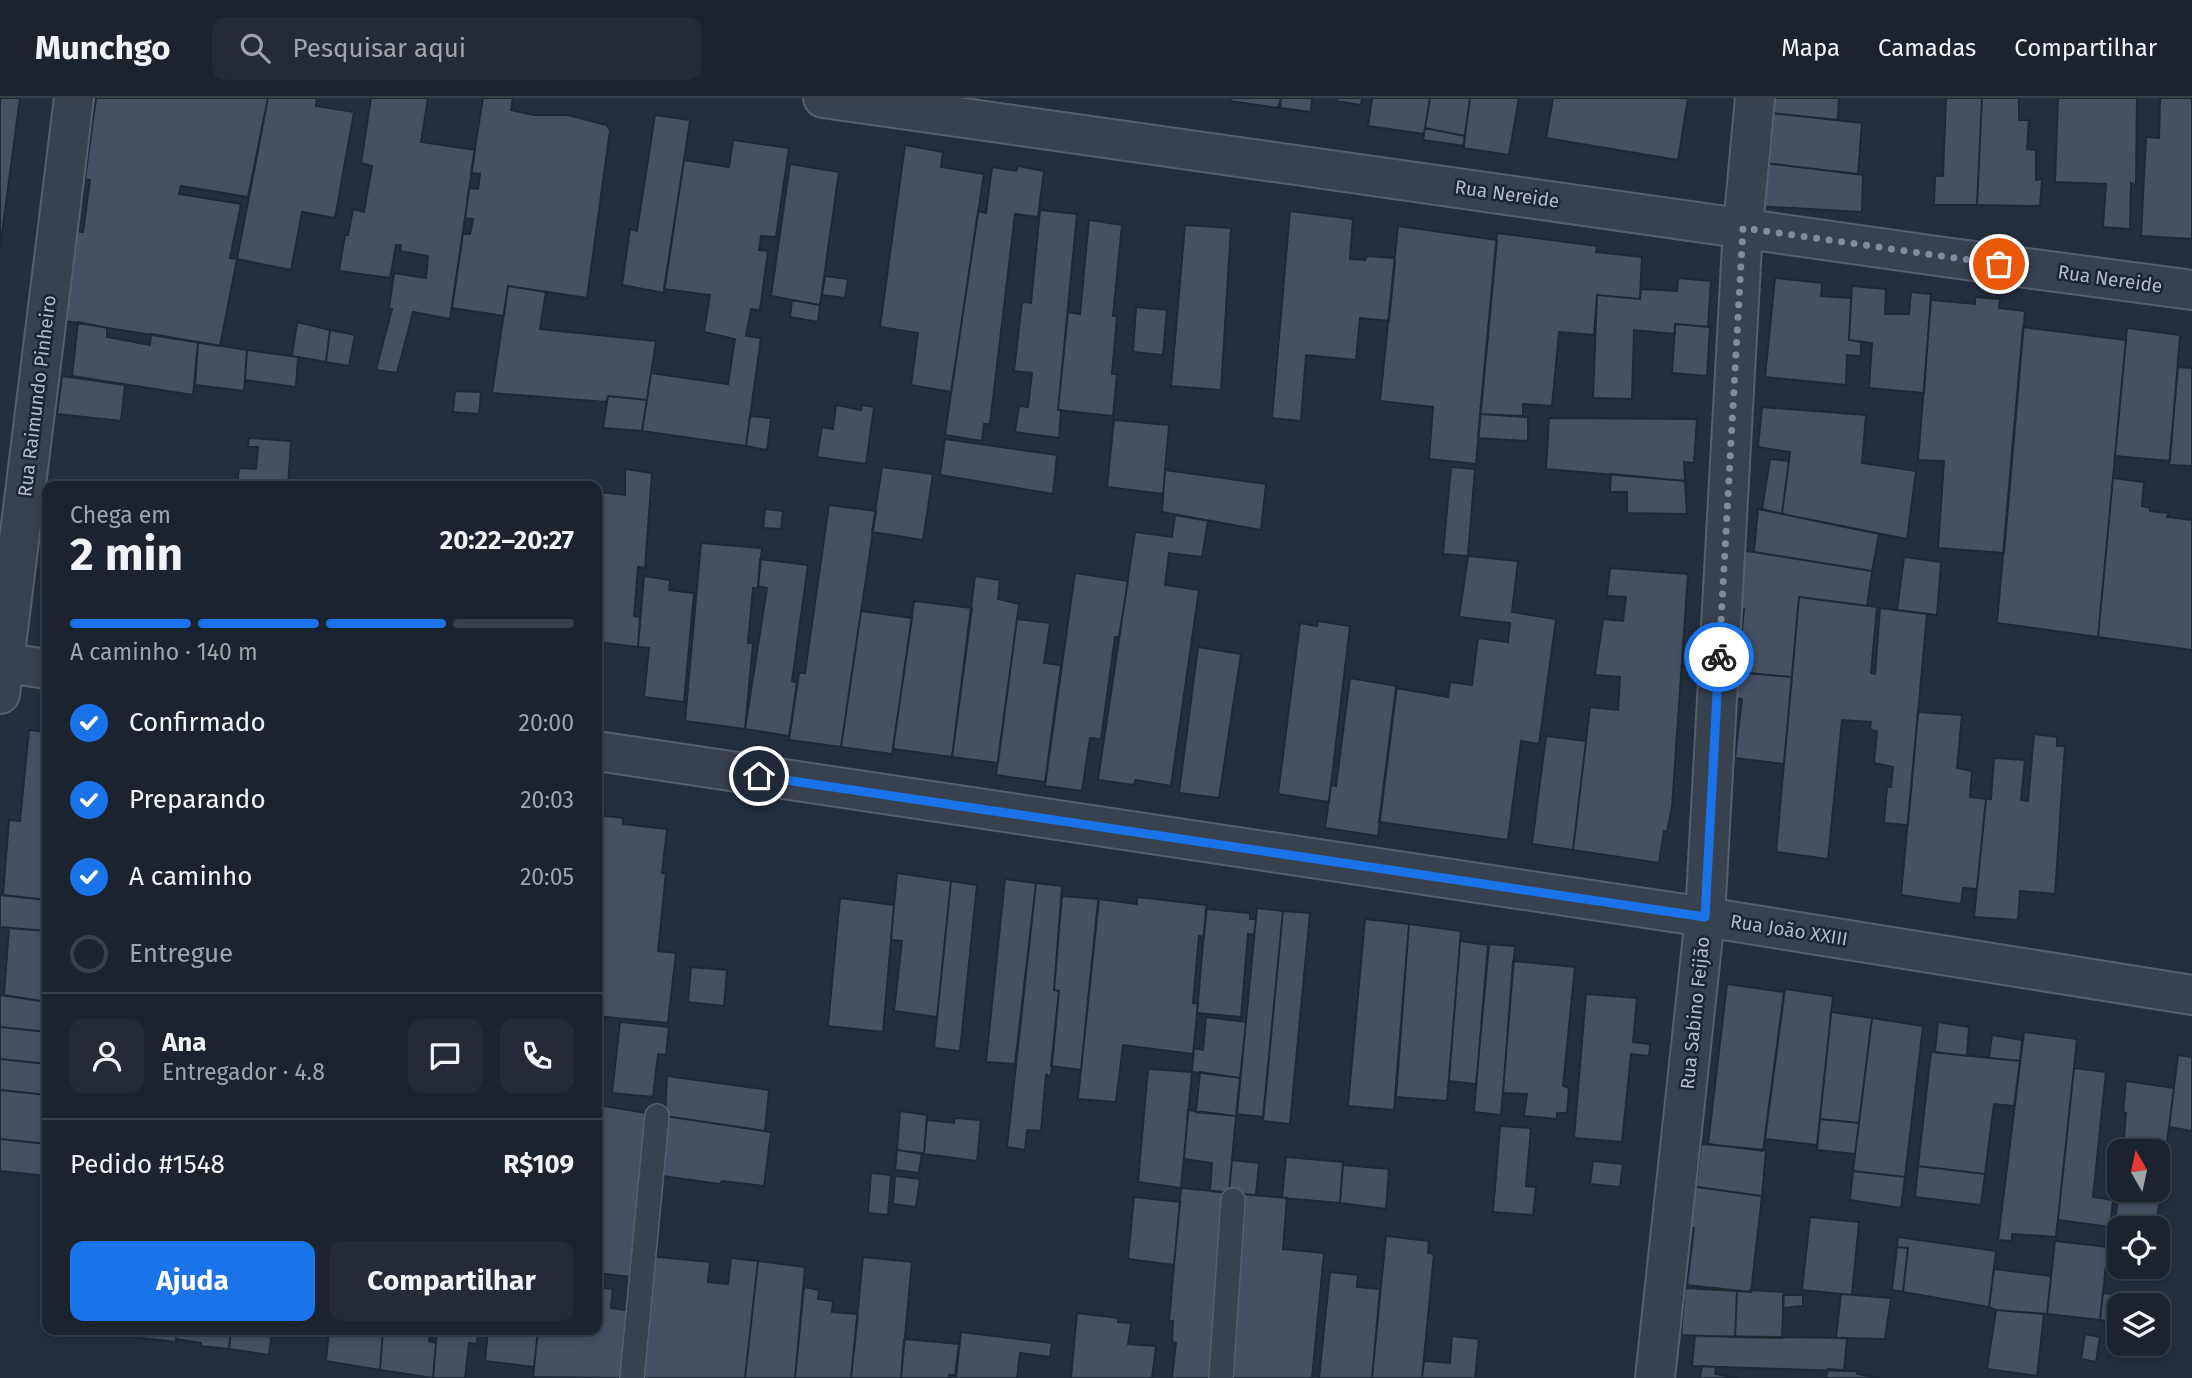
<!DOCTYPE html>
<html lang="pt">
<meta charset="utf-8">
<style>
:root{--surface:#1b232e;--page:#242b36;--text:#f1f3f6;--muted:#a0a4aa;--line:#39404a;--accent:#1a73e8}
body{margin:0;font-family:"Fira Sans",sans-serif;background:var(--page);color:var(--text);height:100vh;display:flex;flex-direction:column;font-size:26px;white-space:nowrap}
*{box-sizing:border-box;margin:0}
p{font-size:23px;color:var(--muted)}
.icon{flex:none;width:38px;height:38px;fill:none;stroke:currentColor;stroke-width:2;stroke-linecap:round;stroke-linejoin:round}
.map{position:relative;flex:1;overflow:hidden}
.drawer{position:absolute;left:42px;top:383px;width:560px;height:854px;display:flex;flex-direction:column;background:var(--surface);border-radius:14px;box-shadow:0 4px 10px #0003,0 0 0 2px var(--line)}
.drawer>*{flex:none}
.needle{width:46px;rotate:351deg}
.fabs{position:absolute;left:2107px;top:1041px;display:grid;gap:14px}
.fabs a{display:grid;place-items:center;width:63px;height:63px;border-radius:14px;background:var(--surface);box-shadow:0 4px 10px #0003,0 0 0 2px var(--line);font-size:35px}
.pin{position:absolute;display:grid;place-items:center;width:60px;height:60px;color:#fff;margin:-30px;border:4px solid #fff;border-radius:50%;box-shadow:0 2px 7px #0007}
.courier{position:absolute;display:grid;place-items:center;width:70px;height:70px;margin:-35px;border:5px solid #1a73e8;border-radius:50%;background:#fff;color:#222;box-shadow:0 2px 9px #0007}
.overview em{font-style:normal;font-weight:700}
.overview div{display:flex;flex-direction:column-reverse}
.overview{display:flex;align-items:center;justify-content:space-between;height:119px;padding:0 28px}
h1{font-size:46px;font-weight:700;line-height:52px}
.bar{display:grid;grid-template-columns:repeat(4,1fr);gap:10px 7px;align-content:center;height:84px;padding:0 28px}
.bar i{height:9px;border-radius:5px;background:var(--line)}
.bar .active{background:var(--accent)}
.bar p{grid-column:span 4}
.line{display:flex;align-items:center;gap:18px;padding:0 28px;border-top:2px solid var(--line)}
.line div{flex:1}
.round{display:grid;place-items:center;flex:none;width:74px;height:74px;border-radius:14px;background:var(--page)}
ol{padding:0 28px;list-style:none}
li{display:flex;align-items:center;gap:21px;height:77px}
li p{margin-inline-start:auto}
li .icon{padding:7px;border-radius:50%;background:var(--accent);color:#fff;stroke-width:4}
li:last-child{color:var(--muted)}
li i{width:38px;height:38px;border:4px solid var(--line);border-radius:50%}
.cta{display:flex;gap:14px;margin-top:auto;padding:14px 28px}
.cta a{flex:1;height:80px;border-radius:14px;background:var(--accent);color:#fff;font-size:28px;font-weight:700;line-height:80px;text-align:center}
.cta a+a{background:var(--page);color:var(--text)}
header{display:flex;align-items:center;gap:42px;box-sizing:border-box;height:98px;padding:0 35px;background:var(--surface);border-bottom:2px solid var(--line)}
header strong{font-size:33px}
nav{display:flex;gap:38px;margin-inline-start:auto;font-size:24px}
.search{width:490px;height:63px;background:var(--page);display:flex;align-items:center;gap:18px;box-sizing:border-box;padding:0 24px;border-radius:14px;color:var(--muted);font-size:26px}
.map>svg:first-child{display:block}
</style>
<header>
<strong>Munchgo</strong>
<div class="search"><svg class="icon" aria-label="search" viewBox="0 0 24 24"><circle cx="10" cy="10" r="6"/><path d="M15 15l6 6"/></svg>Pesquisar aqui</div>
<nav><a>Mapa</a><a>Camadas</a><a>Compartilhar</a></nav>
</header>
<div class="map">
<svg width="2192" height="1280" viewBox="0 0 2192 1280">
<rect width="100%" height="100%" fill="#242f3e"/>
<path fill="#455162" stroke="#1f2835" stroke-width="2" d="M0,0h20l-20,150z
M96,0h172l-20,99 -67,-11 -2,8 62,10 -11,54 7,1 -17,87 -155,-25 11,-90 7,1 7,-52 -5,-1z
M268,0h49l-1,8 38,6 -19,106 -33,-6 -11,58 -54,-11z
M371,0h57l-7,44 54,8 -25,169 -37,-7 -16,61 -21,-3 16,-61 -3,-1 5,-35 32,5 2,-22 -28,-5 1,-6h-5l-6,33 -51,-7 6,-36h3l5,-26 11,3 8,-46 -11,-3z
M483,0h30l-2,12 22,5h35l38,10 4,5 -23,168 -79,-12 -4,30 -52,-8 11,-74h7l3,-15 -8,-1 4,-30 9,1 2,-15 -9,-1z
M1231,0h50l-3,10 -48,-7z
M1281,0h31l-1,14 -31,-4z
M1337,0h25l-1,7 -25,-4z
M1372,0h58l-6,36 -56,-8z
M1430,0h40l-5,38 -40,-8z
M1470,0h49l-10,57 -46,-7z
M1553,0h135l-10,62 -132,-22z
M1763,0h76l-1,22 -76,-8z
M1946,0h36l-5,107h-43l1,-29h8z
M1982,0h37v22h10l-2,29 9,1v30l6,-1 -2,27 -63,-1z
M2058,0h79l-1,87 -5,-2 -1,46 -27,-2 3,-43 -51,-2z
M2160,0h32v141l-51,-3 5,-99 13,1z
M1762,14l100,11 -4,51 -105,-12z
M655,17l35,5 -26,173 -42,-8 8,-56 7,2z
M1425,30l40,8 -1,10 -41,-6z
M733,42l56,8 -13,89 -15,-1 -2,14 9,1 -8,59 -9,-1 -5,27 15,2 -15,108 -104,-15 9,-58 77,11 7,-45 -31,-7 6,-37 -46,-6 20,-129 45,7z
M905,47l38,7 -2,15 43,7 -33,218 -40,-7 7,-52 -38,-6z
M1757,64l106,13 -1,37 -107,-6z
M790,66l49,8 -19,133 -49,-9z
M1018,68l26,5 -6,46 -23,-3 -25,210h-6l-2,17 -37,-6 33,-224 8,2 6,-46 24,4z
M1040,112l37,4 -19,196h3l-2,28 -44,-6 4,-26 9,1 4,-34 -18,-2 8,-69 9,1z
M1290,113l63,8 -3,40 15,1 2,-4 27,2 1,3 -6,60 -29,-3 -4,42 -50,-5 -5,66 -29,-3z
M1089,122l33,5 -9,91h4l-5,58h5l-4,42 -55,-6 10,-98 12,2z
M1185,127l46,3 -10,162 -50,-4z
M1398,128l99,14 -21,224 -47,-5 4,-52 -53,-6z
M1497,135l100,13 -1,6 46,5 -2,42 -43,-4 -3,40 -35,-3 -7,74 -29,-2v12l-43,-2z
M825,178l23,3 -3,19 -23,-3z
M1678,180l33,3 -3,46 -33,-3v10l-41,-4 -2,69 -39,-1 4,-103 43,4 1,-10 36,2z
M1775,180l47,5 -1,13 30,2 -2,42 12,2v14l-14,-1 -1,30 -81,-8z
M508,188l38,6 -6,37 116,12 -9,59 -39,-4 -2,6 -114,-9z
M1852,188l34,3 -1,25h24l2,-22 20,2 -7,99 -55,-5 3,-45 -23,-3z
M1975,199l25,2 -1,9 26,3 -21,242 -66,-5 6,-87 -26,-1 13,-160 44,4z
M792,202l28,5 -2,17 -28,-5z
M1136,209l31,3 -4,45 -30,-3z
M78,224l29,6v9l43,8 1,-11 47,8 -5,53 -121,-19z
M297,224l33,8 -4,32 -34,-6z
M1675,226l35,3 -3,49 -35,-3z
M2023,229l103,13 -28,297 -101,-14z
M2127,230l53,7 -10,126 -55,-5z
M330,232l25,5 -6,31 -23,-4z
M198,244l49,8 -3,41 -49,-6z
M247,252l51,7 -2,30 -51,-7z
M2178,269l14,1v98l-23,-1z
M62,278l63,9 -4,36 -64,-7z
M455,293l26,1 -2,22 -26,-2z
M608,298l39,4 -5,31 -39,-3z
M836,307l25,5 1,-5 12,2 -8,57 -49,-7 5,-30 11,2z
M1762,309l104,8 -4,48 54,8 -9,68 -125,-25 8,-62 -32,-5z
M1480,316l48,3v24l-50,-3z
M750,318l21,2 -4,32 -21,-4z
M1549,320l148,1 -3,44 -10,-1 1,19 -139,-12z
M1114,322l55,5 -6,69 -56,-7z
M249,340l42,3 -3,45h-51l2,-18 17,1 2,-22h-10z
M945,341l112,16 -4,39 -113,-19z
M1770,361l19,2 -7,53 -20,-5z
M882,369l51,7 -10,66 -51,-8z
M1451,369l24,2 -7,87 -25,-2z
M625,371l27,4 -7,95 -7,-1 -4,49 6,1 -2,30 -41,-5v-125l2,-25 26,3z
M1165,372l101,14 -5,46 -99,-18z
M1611,376l74,7 2,33 -60,-1v-21h-17z
M2113,380l31,4 -2,24 8,2v3l19,2 -2,4 25,3v130l-94,-13z
M829,407l47,6 -35,236 -52,-7 10,-67h6z
M765,411l18,2 -2,18 -18,-1z
M1758,411l121,25 -7,37 -118,-19z
M1175,417l33,6 -6,36 -33,-4 -4,32 34,5 -28,196 -36,-6 -1,5 -36,-5 37,-248 37,5z
M701,445l61,5 -4,40h-5l-5,55h5l-8,86 -60,-8z
M1741,452l131,21 -5,35 -68,-9 -7,80 -54,-5 6,-63h-8z
M1468,458l50,5 -6,51 44,7 -17,125 -18,-3 -13,99 -129,-18 17,-134 52,9 2,-15 22,3 6,-47 30,4 2,-19 -51,-6z
M1904,459l37,5 -4,53 -40,-5z
M760,461l48,6 -16,116 5,2 -8,53 -44,-7 22,-141 -9,-2z
M1610,470l78,6 -16,233 -5,25 -3,-1 -5,32 -86,-13 17,-143 28,3 2,-33 -25,-2 8,-56 20,2 3,-24 -19,-1z
M1075,475l53,8 -9,56h-4l-14,102 -11,-1 -8,53 -37,-5z
M644,478l26,4 -1,10 25,3 -10,109 -40,-5 5,-49 -11,-1z
M975,478l25,4 -2,19 21,5 -21,159 -46,-6z
M1799,499l78,10 -6,66 4,1 5,-66 47,6 -19,211 -24,-2 3,-36h4l2,-20 -19,-4 3,-32 -7,-1 1,-8 -29,-2 -14,139 -52,-7z
M914,503l58,7 -20,149 -59,-8z
M861,513l51,7 -20,136 -51,-7z
M1017,521l33,4 -6,40 17,2 -16,117 -49,-7z
M1318,523l32,5 -21,176 -51,-8 22,-171 17,3z
M1198,549l43,7 -22,144 -40,-5z
M1738,574l54,5 -8,87 -49,-6 7,-59 -6,-1z
M1350,580l47,8 -19,150 -53,-8 6,-43 5,1z
M1918,614l44,3 -5,53 15,3 -2,26 16,2 -9,90 -14,-1 -2,16 -60,-9z
M29,632l18,2v168l-44,-5 6,-75 11,1z
M2034,636l23,3v9h8l-10,148 -35,-3 -2,29 -44,-3 12,-118h5l3,-41 31,2 -4,40 7,1z
M1546,638l40,5 -13,109 -41,-6z
M597,717l26,3v6l44,5 -5,44h4l-8,78 18,2 -8,70 -71,-7z
M897,775l54,8 -14,136 -43,-6 8,-70 -11,-1z
M1005,781l31,4 -21,181 -29,-2z
M951,783l26,4 -17,166 -26,-3z
M1036,785l26,3 -8,104 5,1 -8,85 -5,-1 -5,56 -14,-1 -2,20 -18,-3z
M0,797l47,5v31l-47,-4z
M1062,798l37,3 -18,171 -30,-4 8,-75 -5,-1z
M1137,799l70,8 -3,32 -5,-1 -6,67 5,1 -5,50 -70,-9 -7,57 -38,-3 20,-198 1,-2 38,5z
M840,800l54,7 -11,127 -55,-6z
M1257,810l26,3 -20,206 -26,-3z
M1206,811l44,4v6h6l-2,16 -6,-1 -7,83 -44,-4z
M1283,813l27,2 -20,211 -27,-3z
M1365,821l44,5 -15,186 -46,-4z
M1409,826l52,7 -14,170 -51,-4z
M9,830l38,3v71l-43,-7z
M1460,843l29,4 -13,139 -27,-3z
M1488,846l27,2 -14,169 -27,-3z
M1513,863l62,6 -12,119 6,2 -2,25h-10v6l-33,-3 3,-22 -24,-1z
M691,869l36,3 -3,36 -36,-4z
M1727,886l57,8 -21,159 -55,-7z
M1785,891l48,7 -16,149 -52,-6z
M1586,896l51,4 -4,44 17,2 -1,12 -18,-2 -9,88 -48,-4z
M0,897l47,7v30l-47,-5z
M1831,914l41,6 -13,105 -39,-4z
M1206,919l40,5 -6,56 -48,-6 2,-24 9,2z
M1872,920l51,8 -18,151 -52,-6z
M620,924l49,5 -3,28 -8,-1 -5,43 -41,-4z
M1938,924l31,5 -2,29 -32,-4z
M0,929l47,5v32l-47,-5z
M2024,934l53,7 -21,198 -44,-3v7l-14,-1z
M1992,937l30,5 -2,21 -31,-3z
M1931,954l89,9 -6,45 -20,-2 -9,70 -67,-8z
M2178,957l14,2v74l-23,-4z
M0,961l47,5v31l-47,-5z
M2074,970l32,4 -13,125 20,3 -3,27 -52,-7z
M1148,971l44,3 -11,116 -43,-6z
M1200,974l40,6 -4,38 -40,-4z
M667,978l102,14 -4,41 -100,-15z
M2126,983l48,7 -18,140h-37v26l-11,-2 2,-25 5,-2 4,-41v6h39v-38h-35l3,-39 -3,-1z
M0,992l47,5v49l-47,-5z
M597,1007l56,9 -14,164 -42,-5z
M1188,1012l48,6 -7,77 -19,-2 2,-28 -28,-4z
M900,1013l27,4 -3,39 -27,-4z
M665,1018l106,16 -7,54 -42,-5 -2,3 -65,-9z
M955,1020l26,2 -4,41 -53,-7 3,-34 27,3z
M1820,1021l39,4 -4,31 -38,-4z
M1500,1028l31,2 -5,58 10,1 -3,28 -40,-3z
M0,1041l47,5v32l-47,-5z
M1701,1046l65,6 -4,46 -66,-9z
M897,1052l25,3 -3,20 -24,-3z
M1286,1059l57,5 -3,41 -58,-5z
M1232,1062l27,3 -3,32 -27,-2z
M1593,1063l30,3 -3,23 -30,-3z
M1343,1067l46,4 -3,40 -46,-6z
M1918,1068l67,8 -4,31 -66,-8z
M1853,1073l52,6 -4,31 -51,-8z
M871,1075l20,2 -3,40 -20,-2z
M895,1078l25,3 -4,28 -23,-3z
M1691,1088l71,10 -11,96 -64,-7 7,-57h-6z
M1181,1090l43,4 -8,93 1,93h-45l4,-35 -4,-1 1,-21h-4z
M1243,1096l44,4 -4,51 41,4 -12,125h-87z
M1134,1099l46,5 -6,63 -46,-6z
M1810,1119l49,5 -7,73 -50,-5z
M1386,1138l43,5 -1,12 6,1 -12,124h-50z
M1898,1139l98,14 -7,56 -86,-15 5,-44 -11,-1z
M2055,1143l53,6 -8,73 -53,-6z
M1897,1149l11,1 -5,44 -11,-2z
M648,1158l62,6 -2,20 20,2 3,-26 27,3 -13,117h-110z
M863,1159l49,5 -11,116h-50z
M758,1163l47,6 -10,111h-50z
M1994,1171l57,7 -4,38 -51,-4 -7,-3z
M1330,1174l28,3 -1,12 23,2 -8,89h-53z
M597,1189l16,2 -2,19 21,3 -7,67 -92,-1 5,-47h59z
M804,1189l15,3 -1,9 15,2 -1,11 26,2 -7,64h-56z
M1685,1190l52,3 -2,46 -54,-2z
M1750,1192l34,2 -2,46 -47,-1 2,-46 14,1z
M2103,1195l45,5 -1,8h-28v16l-19,-2z
M1841,1196l50,4 -6,41 -49,-1z
M1783,1197h20v11l-20,2z
M1996,1212l48,4 -7,62 -50,-7z
M1077,1215l41,5v4l13,1 -3,21 28,2 -4,32h-81z
M142,1232h35l-1,12 -35,-4z
M177,1232h54l-2,19 -28,-3v-3l-25,-4z
M231,1232h41l-3,25 -40,-6z
M329,1232h54l-3,40 -54,-9z
M383,1232h47l-1,11 7,2 -3,35 -53,-8z
M437,1232h41l-1,14 -8,-1 -4,35h-32z
M488,1232h50l-4,37 -49,-6z
M961,1234l91,11 -2,14 -30,-4 -3,25h-61z
M2085,1236l15,3 -4,25 -15,-3z
M1452,1238l27,3 -4,39h-53l2,-17 26,2z
M1695,1238l152,2 -3,33 -152,-5z
M904,1241l55,5 -4,31h-6v3h-48z
M1702,1268l14,1 -1,7 23,4h-38z
M1828,1271l29,2v3l23,4h-54z"/>
<g fill="none" stroke-linecap="round" stroke-linejoin="round">
<g stroke="#565f6c" stroke-width="26">
<path id="service" d="M632,1280l25,-262
M1221,1280l12,-178"/>
</g>
<g stroke="#565f6c" stroke-width="42">
<path id="minor" d="M823,0l1121,159 248,33
M0,564l47,7
M597,653l1108,166 487,78
M1655,1280l50,-461 38,-690 12,-129"/>
</g>
<g stroke="#565f6c" stroke-width="42">
<path id="tertiary" d="M0,596l74,-596"/>
</g>
<use href="#service" stroke="#38414e" stroke-width="23"/>
<use href="#minor" stroke="#38414e" stroke-width="38"/>
<use href="#tertiary" stroke="#38414e" stroke-width="38"/>
</g>
<g fill="none" stroke-linecap="round" stroke-linejoin="round">
<path stroke="#828b98" stroke-width="7" stroke-dasharray="0 12.6" d="M1719,559l24,-429 256,36"/>
<path stroke="#1a73e8" stroke-width="9" d="M759,678l946,141 14,-260"/>
</g>
<g text-anchor="middle" dominant-baseline="central" stroke-width="5" stroke-linejoin="round" paint-order="stroke">
<g font-size="19" fill="#b4bcc9" stroke="#1d2633">
<text transform="translate(1507 96) rotate(8)">Rua Nereide</text>
<text transform="translate(2110 181) rotate(8)">Rua Nereide</text>
<text transform="translate(37 298) rotate(-83)">Rua Raimundo Pinheiro</text>
<text transform="translate(1789 832) rotate(9)">Rua João XXIII</text>
<text transform="translate(1695 915) rotate(-84)">Rua Sabino Feijão</text>
</g>
</g>
</svg>
<div class="fabs">
<a><svg class="needle" viewBox="-14 -14 28 28"><path d="M0-13l5 13h-10z" fill="#e53935"/><path d="M0 13l5-13h-10z" fill="#a0a4aa"/></svg></a>
<a><svg class="icon" aria-label="locate" viewBox="0 0 24 24"><circle cx="12" cy="12" r="6"/><path d="M12 2v4M12 18v4M2 12h4M18 12h4"/></svg></a>
<a><svg class="icon" aria-label="layers" viewBox="0 0 24 24"><path d="M12 4l9 5-9 5-9-5zM3 14l9 5 9-5"/></svg></a>
</div>
<div class="pin" style="left:1999px;top:166px;background:#ea580c"><svg class="icon" aria-label="bag" viewBox="0 0 24 24"><path d="M5 8h14l-1 12H6zM9 8a3 3 0 0 1 6 0"/></svg></div>
<div class="pin" style="left:759px;top:678px;background:#1f2937"><svg class="icon" aria-label="home" viewBox="0 0 24 24"><path d="M3 11l9-7 9 7M6 9v11h12V9"/></svg></div>
<div class="courier" style="left:1719px;top:559px"><svg class="icon" aria-label="bike" viewBox="0 0 24 24"><circle cx="6" cy="16" r="4"/><circle cx="18" cy="16" r="4"/><path d="M6 16l4-8h5l3 8M10 8l3 8H6M13 5h3"/></svg></div>
<section class="drawer">
<div class="overview"><div><h1>2 min</h1><p>Chega em</p></div><em>20:22–20:27</em></div>
<div class="bar"><i class="active"></i><i class="active"></i><i class="active"></i><i></i><p>A caminho · 140 m</p></div>
<ol>
<li><svg class="icon" aria-label="check" viewBox="0 0 24 24"><path d="M5 12l5 5 9-10"/></svg>Confirmado<p>20:00</p></li>
<li><svg class="icon" aria-label="check" viewBox="0 0 24 24"><path d="M5 12l5 5 9-10"/></svg>Preparando<p>20:03</p></li>
<li><svg class="icon" aria-label="check" viewBox="0 0 24 24"><path d="M5 12l5 5 9-10"/></svg>A caminho<p>20:05</p></li>
<li><i></i>Entregue</li>
</ol>
<div class="line" style="height:126px"><a class="round"><svg class="icon" aria-label="person" viewBox="0 0 24 24"><circle cx="12" cy="8" r="4"/><path d="M4 21q1-7 8-7t8 7"/></svg></a><div><b>Ana</b><p>Entregador · 4.8</p></div><a class="round"><svg class="icon" aria-label="chat" viewBox="0 0 24 24"><path d="M4 5h16v11H9l-5 4z"/></svg></a><a class="round"><svg class="icon" aria-label="phone" viewBox="0 0 24 24"><path d="M5 4h4l2 5-3 2q2 4 5 5l2-3 5 2v4C11 20 4 13 5 4z"/></svg></a></div>
<div class="line" style="height:91px"><div>Pedido #1548</div><b>R$109</b></div>
<div class="cta"><a>Ajuda</a><a>Compartilhar</a></div>
</section>
</div>
